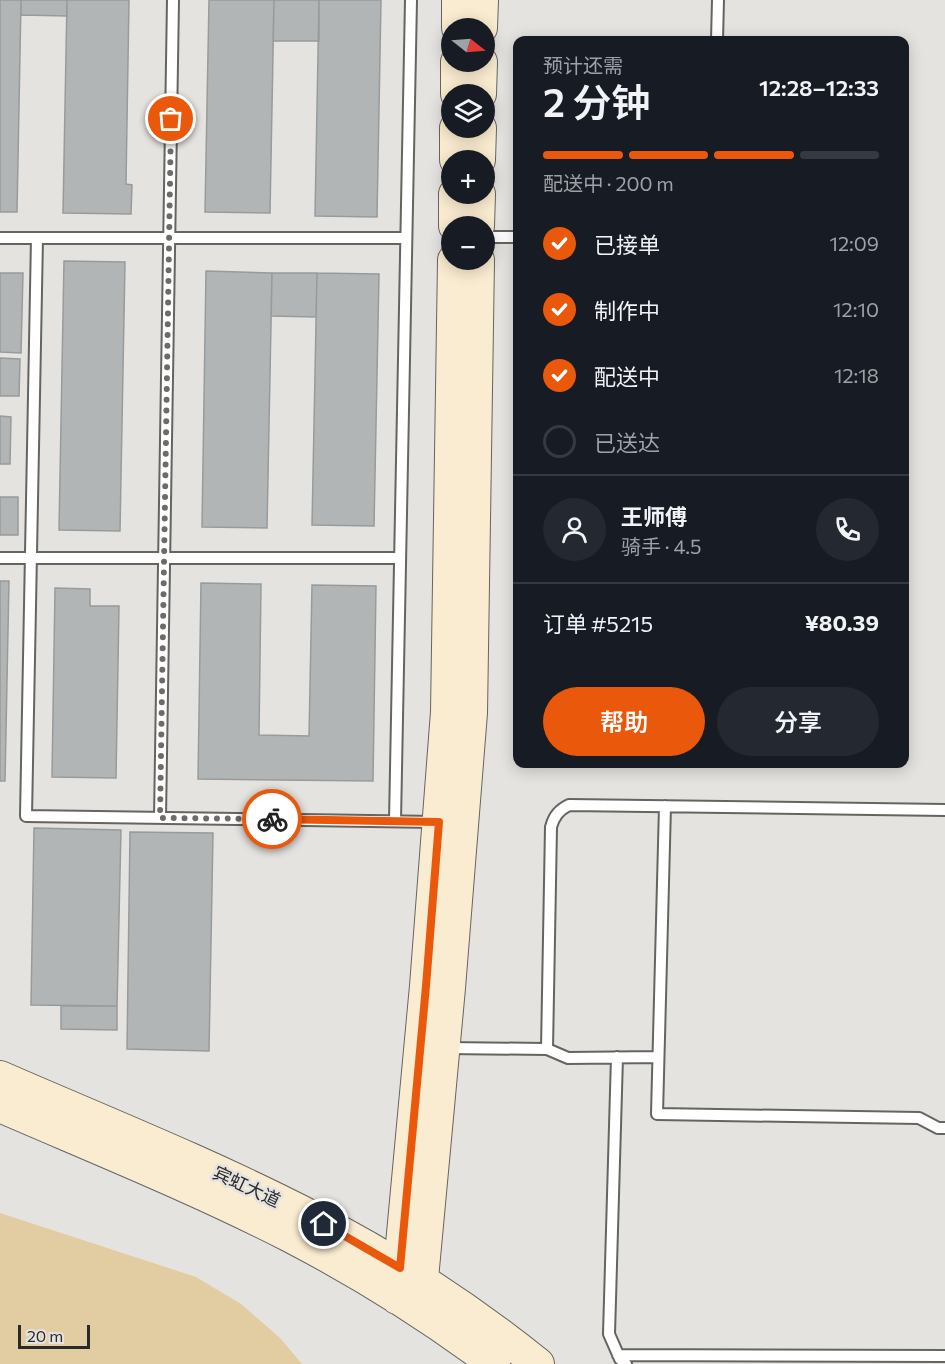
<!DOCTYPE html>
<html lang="zh">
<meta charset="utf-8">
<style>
:root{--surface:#171b24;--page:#242831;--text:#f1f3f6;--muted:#9ea1a6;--line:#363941;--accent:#ea580c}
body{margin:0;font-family:Commissioner,"Noto Sans SC",sans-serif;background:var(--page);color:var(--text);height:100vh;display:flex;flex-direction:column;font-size:22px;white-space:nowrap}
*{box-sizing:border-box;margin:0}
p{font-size:20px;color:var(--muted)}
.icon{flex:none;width:33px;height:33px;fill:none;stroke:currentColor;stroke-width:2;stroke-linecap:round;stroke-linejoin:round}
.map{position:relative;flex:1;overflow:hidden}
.drawer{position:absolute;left:513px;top:36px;width:396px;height:732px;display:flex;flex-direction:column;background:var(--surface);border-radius:12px;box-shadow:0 3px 15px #0003}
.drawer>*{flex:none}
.needle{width:39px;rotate:107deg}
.buttons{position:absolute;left:441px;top:18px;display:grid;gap:12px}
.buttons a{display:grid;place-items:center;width:54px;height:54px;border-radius:50%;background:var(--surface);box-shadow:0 3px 15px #0003;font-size:30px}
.scale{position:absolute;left:18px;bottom:15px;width:72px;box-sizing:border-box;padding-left:6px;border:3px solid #2a2a28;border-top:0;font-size:16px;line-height:21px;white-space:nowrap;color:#2a2a28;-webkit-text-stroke:4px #e5e3e0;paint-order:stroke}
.pin{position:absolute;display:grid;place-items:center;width:51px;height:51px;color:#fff;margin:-26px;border:3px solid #fff;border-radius:50%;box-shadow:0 2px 6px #0007}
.courier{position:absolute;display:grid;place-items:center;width:60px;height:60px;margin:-30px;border:4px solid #ea580c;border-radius:50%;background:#fff;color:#222;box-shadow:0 2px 8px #0007}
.headline em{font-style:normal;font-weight:600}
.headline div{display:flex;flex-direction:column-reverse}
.headline{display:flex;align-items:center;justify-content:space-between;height:102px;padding:0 30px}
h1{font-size:39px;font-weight:600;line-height:45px}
.bar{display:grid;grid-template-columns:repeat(4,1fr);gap:9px 6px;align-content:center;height:72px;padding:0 30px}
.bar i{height:8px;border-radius:4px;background:var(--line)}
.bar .selected{background:var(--accent)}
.bar p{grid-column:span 4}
.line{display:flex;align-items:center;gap:15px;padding:0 30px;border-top:2px solid var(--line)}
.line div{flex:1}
.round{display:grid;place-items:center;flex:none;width:63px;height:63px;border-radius:32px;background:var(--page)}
ol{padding:0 30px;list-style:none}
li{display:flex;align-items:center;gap:18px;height:66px}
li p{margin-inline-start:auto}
li .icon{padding:6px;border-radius:50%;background:var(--accent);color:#fff;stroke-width:4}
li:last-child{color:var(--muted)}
li i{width:33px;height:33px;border:3px solid var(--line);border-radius:50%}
.primary-button{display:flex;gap:12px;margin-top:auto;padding:12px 30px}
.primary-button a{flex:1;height:69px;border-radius:36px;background:var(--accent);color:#fff;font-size:24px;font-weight:600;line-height:69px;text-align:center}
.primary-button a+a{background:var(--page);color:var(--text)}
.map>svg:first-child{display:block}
</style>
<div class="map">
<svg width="945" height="1364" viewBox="0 0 945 1364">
<rect width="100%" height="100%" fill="#e5e3e0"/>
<path fill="#e2cca1" d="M0,1213l196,64 45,27 39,34 22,26h-302z"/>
<path fill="#b1b5b6" stroke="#979b9c" stroke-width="1.5" d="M0,0h21l-4,212h-17z
M21,0h46v16l-46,-1z
M67,0h62l-3,184 6,1 -1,29 -68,-1z
M209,0h65l-4,213 -65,-1z
M274,0h45v41h-46z
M319,0h62l-4,217 -62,-1z
M64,261l61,1 -5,269 -61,-1z
M206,271l66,2 -5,255 -65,-1z
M0,273h23l-2,80 -21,-1z
M272,273h45l-1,44 -45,-1z
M317,273l62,1 -5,252 -62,-1z
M0,358l20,1 -1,37h-19z
M0,416l11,1 -1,47h-10z
M0,497h18v38h-18z
M0,581h9l-4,200h-5z
M201,583l60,1 -2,151 50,1 3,-151 64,1 -3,195 -175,-2z
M55,588l35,1v17h29l-3,172 -64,-1z
M34,828l87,2 -4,176 -86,-1z
M130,832l83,1 -4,218 -82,-2z
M61,1006h56v24l-56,-1z"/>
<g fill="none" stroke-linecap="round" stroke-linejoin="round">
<g stroke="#656461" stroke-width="14">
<path id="lane" d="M717,40l1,-40
M484,237h34
M0,238h406
M37,238l-11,578 410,6
M0,558h400
M665,806l-8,308 262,4 19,10h7
M160,818l13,-818
M395,821l16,-821
M445,1048l102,1 21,9 90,-1
M547,1049l4,-222c3,-11 8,-17 18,-22l376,5
M617,1057l-8,277 11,25 6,5
M618,1355l327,1"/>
</g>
<g stroke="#656461" stroke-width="34">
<path id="secondary" d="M458,28v-28
M481,28l1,-28
M457,94v-32
M480,94l1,-32
M456,160v-32
M479,160l1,-32
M455,226v-32
M478,226l1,-32
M0,1077c101,44 204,85 302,135 83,42 164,94 236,152
M0,1106c97,42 196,82 290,130 71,37 140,80 204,128
M397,1298l29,-312 21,-274 7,-452
M419,1311l30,-323 22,-275 7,-453"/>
</g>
<use href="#lane" stroke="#fff" stroke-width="10"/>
<use href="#secondary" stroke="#faecd0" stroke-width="32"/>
</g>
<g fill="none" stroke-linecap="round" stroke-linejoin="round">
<path stroke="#6b6b68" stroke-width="6" stroke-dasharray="0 10.8" d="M171,119l-11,699 112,1"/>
<path stroke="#ea580c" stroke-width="8" d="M272,819l167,3 -13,164 -26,282 -76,-44"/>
</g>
<g text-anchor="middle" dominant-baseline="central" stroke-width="5" stroke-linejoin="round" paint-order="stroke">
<g font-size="18" fill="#2a2a28" stroke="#e5e3e0">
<text transform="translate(247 1186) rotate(25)">宾虹大道</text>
</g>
</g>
</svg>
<div class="buttons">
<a><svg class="needle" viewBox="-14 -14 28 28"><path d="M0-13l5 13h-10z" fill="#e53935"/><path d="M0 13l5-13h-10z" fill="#9ea1a6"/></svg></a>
<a><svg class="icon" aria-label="layers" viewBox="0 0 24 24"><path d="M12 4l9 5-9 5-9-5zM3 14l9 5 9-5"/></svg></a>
<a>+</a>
<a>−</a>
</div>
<div class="scale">20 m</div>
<div class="pin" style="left:171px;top:119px;background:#ea580c"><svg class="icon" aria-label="bag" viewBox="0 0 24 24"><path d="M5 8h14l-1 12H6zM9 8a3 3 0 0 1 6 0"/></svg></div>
<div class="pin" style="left:324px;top:1224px;background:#1f2937"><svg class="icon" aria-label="home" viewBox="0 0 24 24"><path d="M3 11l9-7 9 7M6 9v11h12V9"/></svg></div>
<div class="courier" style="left:272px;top:819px"><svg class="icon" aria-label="bike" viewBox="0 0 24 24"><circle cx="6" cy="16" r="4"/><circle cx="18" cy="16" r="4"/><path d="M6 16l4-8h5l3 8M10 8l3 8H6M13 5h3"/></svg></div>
<section class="drawer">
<div class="headline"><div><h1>2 分钟</h1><p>预计还需</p></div><em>12:28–12:33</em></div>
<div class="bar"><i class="selected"></i><i class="selected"></i><i class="selected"></i><i></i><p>配送中 · 200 m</p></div>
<ol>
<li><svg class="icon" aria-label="check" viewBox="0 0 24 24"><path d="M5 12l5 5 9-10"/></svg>已接单<p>12:09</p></li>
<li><svg class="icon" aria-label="check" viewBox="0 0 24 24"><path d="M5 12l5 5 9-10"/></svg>制作中<p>12:10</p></li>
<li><svg class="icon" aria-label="check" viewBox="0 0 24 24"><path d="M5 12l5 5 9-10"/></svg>配送中<p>12:18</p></li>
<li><i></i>已送达</li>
</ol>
<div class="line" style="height:108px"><a class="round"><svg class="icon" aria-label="person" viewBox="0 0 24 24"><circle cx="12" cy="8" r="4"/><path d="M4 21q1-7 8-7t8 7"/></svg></a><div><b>王师傅</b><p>骑手 · 4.5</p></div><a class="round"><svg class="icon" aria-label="phone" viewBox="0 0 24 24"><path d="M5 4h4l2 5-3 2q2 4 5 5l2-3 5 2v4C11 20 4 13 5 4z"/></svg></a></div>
<div class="line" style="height:78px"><div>订单 #5215</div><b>¥80.39</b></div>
<div class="primary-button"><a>帮助</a><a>分享</a></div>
</section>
</div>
